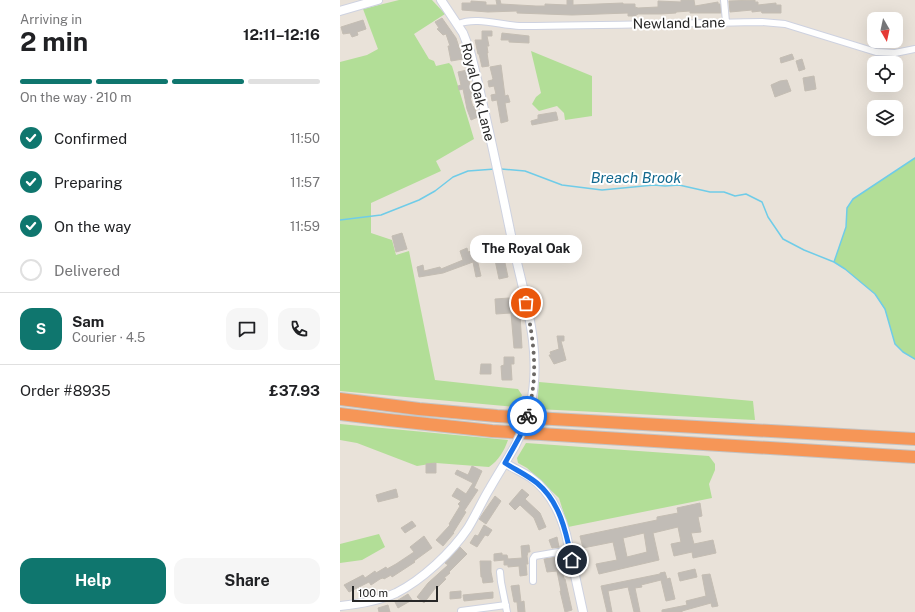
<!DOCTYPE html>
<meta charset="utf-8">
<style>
:root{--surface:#fff;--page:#f6f6f6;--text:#202124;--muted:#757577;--line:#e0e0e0;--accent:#0f766e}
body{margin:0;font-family:"Public Sans",sans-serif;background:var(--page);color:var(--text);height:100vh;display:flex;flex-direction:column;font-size:15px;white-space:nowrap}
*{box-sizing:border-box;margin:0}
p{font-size:13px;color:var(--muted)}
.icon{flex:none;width:22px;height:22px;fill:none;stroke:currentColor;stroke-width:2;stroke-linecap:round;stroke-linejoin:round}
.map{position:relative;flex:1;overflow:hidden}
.panel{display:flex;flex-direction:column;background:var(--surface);width:340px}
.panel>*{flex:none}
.needle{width:26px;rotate:171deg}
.fabs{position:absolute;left:527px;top:12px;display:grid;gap:8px}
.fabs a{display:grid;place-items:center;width:36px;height:36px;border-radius:8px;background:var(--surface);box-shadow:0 4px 16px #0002;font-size:20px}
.scale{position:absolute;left:12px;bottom:10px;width:86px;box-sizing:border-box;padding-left:4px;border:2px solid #272727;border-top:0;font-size:11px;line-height:14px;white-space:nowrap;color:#272727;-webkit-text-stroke:3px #fff;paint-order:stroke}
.pin{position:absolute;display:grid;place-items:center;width:34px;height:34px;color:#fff;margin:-17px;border:2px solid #fff;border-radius:50%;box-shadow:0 1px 4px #0007}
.courier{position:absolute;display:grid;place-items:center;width:40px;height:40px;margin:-20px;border:3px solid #1a73e8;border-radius:50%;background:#fff;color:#222;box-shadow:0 1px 5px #0007}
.bubble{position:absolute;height:28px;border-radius:12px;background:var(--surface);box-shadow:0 4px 16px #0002;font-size:13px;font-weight:700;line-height:28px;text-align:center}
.overview em{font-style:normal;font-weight:700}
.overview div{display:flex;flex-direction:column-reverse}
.overview{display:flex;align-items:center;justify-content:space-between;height:68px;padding:0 20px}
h1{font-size:26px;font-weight:700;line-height:30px}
.bar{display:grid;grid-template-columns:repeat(4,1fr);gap:6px 4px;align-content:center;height:48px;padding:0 20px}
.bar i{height:5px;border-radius:3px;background:var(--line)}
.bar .on{background:var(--accent)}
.bar p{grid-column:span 4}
.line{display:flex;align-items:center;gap:10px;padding:0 20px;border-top:1px solid var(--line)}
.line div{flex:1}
.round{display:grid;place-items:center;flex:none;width:42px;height:42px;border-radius:12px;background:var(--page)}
ol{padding:0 20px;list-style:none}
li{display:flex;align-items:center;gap:12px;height:44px}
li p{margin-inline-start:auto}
li .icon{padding:4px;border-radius:50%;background:var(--accent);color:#fff;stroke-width:4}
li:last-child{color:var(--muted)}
li i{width:22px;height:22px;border:2px solid var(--line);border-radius:50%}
.cta{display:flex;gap:8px;margin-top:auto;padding:8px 20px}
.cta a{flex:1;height:46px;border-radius:12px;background:var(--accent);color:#fff;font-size:16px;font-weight:700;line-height:46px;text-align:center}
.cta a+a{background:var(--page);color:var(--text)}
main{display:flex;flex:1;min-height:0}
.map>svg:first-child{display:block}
</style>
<main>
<section class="panel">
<div class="overview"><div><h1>2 min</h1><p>Arriving in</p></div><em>12:11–12:16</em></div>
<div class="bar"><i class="on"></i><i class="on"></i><i class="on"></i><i></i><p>On the way · 210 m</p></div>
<ol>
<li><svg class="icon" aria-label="check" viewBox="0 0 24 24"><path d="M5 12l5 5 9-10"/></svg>Confirmed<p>11:50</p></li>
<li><svg class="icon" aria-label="check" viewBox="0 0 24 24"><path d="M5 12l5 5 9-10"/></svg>Preparing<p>11:57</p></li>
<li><svg class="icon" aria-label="check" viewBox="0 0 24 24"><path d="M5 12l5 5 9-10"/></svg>On the way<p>11:59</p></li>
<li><i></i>Delivered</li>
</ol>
<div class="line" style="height:72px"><b class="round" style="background:var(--accent);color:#fff">S</b><div><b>Sam</b><p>Courier · 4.5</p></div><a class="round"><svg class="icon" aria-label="chat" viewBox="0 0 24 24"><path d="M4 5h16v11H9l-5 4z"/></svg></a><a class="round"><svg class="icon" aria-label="phone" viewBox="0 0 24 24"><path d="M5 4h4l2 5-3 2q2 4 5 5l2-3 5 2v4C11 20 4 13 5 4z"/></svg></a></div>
<div class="line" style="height:52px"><div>Order #8935</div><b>£37.93</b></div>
<div class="cta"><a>Help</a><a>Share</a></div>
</section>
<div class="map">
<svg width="575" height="612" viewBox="0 0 575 612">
<rect width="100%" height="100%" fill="#e9e2d9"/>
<path fill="#b2de97" d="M59,0h33l13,14 -31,20 15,25 5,2 2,5 13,-3 3,3 22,73 -38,22 5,10 -70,32v30l21,7 4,15 13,-4 26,129 83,9 4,6 -6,12 -176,-16v-329l27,-7 11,-6 -15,-40z
M191,51l61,25v40l-27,4 -1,-7 -7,-7 -18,5 -7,-7 4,-7 5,-4z
M575,158v201l-12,-7 -8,-8 -10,-34 -10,-16 -30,-25 -11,-7 12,-35 1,-19 6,-9z
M199,382l214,19 2,19 -218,-11z
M0,424l168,16c-4,11 -9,20 -19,27l-53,-4 -19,3 -60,-23 -17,-3z
M186,443l183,13 6,8v6l-6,14 3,14 -144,29 -9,-29 -32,-30 -9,-5 -1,-5z
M39,534l6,13 -23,13 -22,3v-19z"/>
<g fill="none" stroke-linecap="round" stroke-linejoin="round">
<path stroke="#6fcce8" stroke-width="1.5" d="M161,169l24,2 37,14 40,5 52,-5 11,1 14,-1 31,7h14l11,4 11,-2 16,8 6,15 15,22 21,11 30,12 11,7 30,25 10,15 10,35 8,8 12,7
M0,220l41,-5 38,-15 16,-9 18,-14 15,-6 27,-2
M494,262l12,-35 1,-19 6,-9 62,-41"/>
</g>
<path fill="#c1bcb6" stroke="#c4bdb3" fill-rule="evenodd" d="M156,0h4l1,4 35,2h9v-2l22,1v-5h6v5l50,-2v1h12v3l3,1 20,-1v-6l23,1v-2h13l1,6 23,-4v2h2l1,9h-31v-2l-14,1v1l-15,1h-23l-3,2h-7v-3l-56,2 -55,-2v-2l-29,1 -26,-2v-7h9v-2l15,1v3h11z
M415,0v2h3v3l18,-2v2h5v8h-19l-1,-2 -9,1v-2l-22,2 -1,-11z
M102,18l14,20 7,21 -12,2 -3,-15h2l-4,-12 -3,1 -6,-6 2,-1 -4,-6z
M23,20l3,9 -9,3 1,3 -6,2 -2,-4 -7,1 -2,-7z
M142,31h10v5h-5l2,10h-2l1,7h-1l2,13 -7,1 -3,-13h-1l-3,-14h7z
M162,33l27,3v7l-20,-1v-2h-8z
M452,54l2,5 -13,4 -1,-5z
M462,59l3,10 -6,2 -3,-10z
M161,65l4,31 3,-1 2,7 -5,1 3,18 -7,2 -4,-23 -5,1 -1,-6 5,-1 -2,-8 -5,1 -1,-6 4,-1 1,-1 -3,-12z
M127,70l5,27h-2l3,10 1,-1 4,11 -7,3 -4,-11 -4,-20 -4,1 -1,-4 3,-1 -3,-13z
M474,76l2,13 -11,2 -2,-13z
M447,80l4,11 -16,6 -4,-12 9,-4z
M216,112l2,8 -26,5 -1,-4 7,-2v-4z
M62,233l5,16 -11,3 -4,-16z
M161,244l7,33 -9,2 -7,-33z
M127,248l1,4 7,-2 6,26 -5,1 -3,-15 -30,11 -24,4 -2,-10 6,-2 1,6 16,-4 1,2 22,-9 -3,-9z
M169,298v3h7v13h4l2,34h-8l-3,-35 -15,1 -1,-15z
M217,336h7v5h-3l5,19 -12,4 -5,-9h2l-1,-3 9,-3z
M164,357h10v7h-3l1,16h-10l-1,-14 3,-1z
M141,364h10v10h-11z
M96,463v10h-10v-9z
M132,466l10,5 -8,17 4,2 -14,21 2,1 -13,21h1l-11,13 -7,-6 14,-15 -1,-1 11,-18 -2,-2 3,-3 -9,-5 5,-8 9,6 7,-11 -18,-9 2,-4 11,5z
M56,489l2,8 -20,5 -2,-7z
M182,489l7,6 -4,4 15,14 6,14 -7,3 -5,-12 -14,-13 -5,5 -6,-6z
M155,496l6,5 -15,23 -7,-5z
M360,503l2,13 -4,1 3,15 -10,1 3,11 19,-4 3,13 -23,5 -1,-6 -18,4 -3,-12 10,-2 -3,-15 -25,6 6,27 -60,14 -3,-10 21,-4 -4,-18 -30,6 -3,-12 77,-16v-3l21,-4 -1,-5zM304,533l3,19 -20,5 -4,-19z
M72,521l4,5 -11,7 -4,-5z
M144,525l8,5 -4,6 -3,-1 -8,12 -7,-4 5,-8 3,1z
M84,536l8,12 -18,13 1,1 -23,15 -1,-2 -7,4 -1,-1 -3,1 -9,6 -2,-3 -20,10 -5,-7 19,-10 2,3 10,-7 1,2 10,-6 1,2 9,-5 18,-12 -4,-5z
M217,537l2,10 -7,1 -3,-8z
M189,545l1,7h-2l-1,4 1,8h-2l1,11 -7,1 -1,-10 -11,1v-2h-4v-5l-10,1v-7l8,-1v2h5l1,4 14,-1 -1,-12z
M120,547l7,7 -18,18 1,1 -6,5 2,1 -8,8 -1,-1 -13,17 -7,-6 11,-14 20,-18 -3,-2z
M222,556l2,14h-2l2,9h1l7,31 -7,2 -5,-21h1l-4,-20 -10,1 -3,-13z
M140,561h11v11l2,10 -10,1 -1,-6h-1z
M355,569l2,8 -17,4 -2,-8z
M325,572l2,7 3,-1 5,21 -9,2 -5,-21 -20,5 1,2 -7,1 5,24h-6l-6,-25 -20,4 4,21h-5l-6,-26 59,-12v-1z
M370,574l8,32 -6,1 -1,-4 -29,8v1h-20v-2l25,-5 -1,-4 20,-5 -4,-21z
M179,585l2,17 3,-1 1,11h-7l-1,-10h-3l-3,-16z
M121,591v7l-11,1v-7z
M153,592v6l-29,3 -1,-6z
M68,594l4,6 -14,8 -3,-6z
M48,605l2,7h-11l-1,-4z"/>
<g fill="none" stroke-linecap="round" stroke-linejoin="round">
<g stroke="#ced2e0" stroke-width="8">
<path id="minor" d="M384,0l2,22
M118,24c19,-8 44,2 64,2 80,0 160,-3 240,-4l23,2 91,28 19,1 20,-4
M160,572l1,10 6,30
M193,581v-22l2,-3 35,-6
M121,611l45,-6"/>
</g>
<g stroke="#ced2e0" stroke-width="10">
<path id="tertiary" d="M101,0l22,33 7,18c16,62 29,126 42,189 11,54 32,111 18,167
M0,11l38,-11
M165,463c8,5 17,9 25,14 20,14 30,35 36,57l17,78
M0,606c19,-2 38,-5 56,-13 26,-13 56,-41 72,-65 8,-13 14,-27 22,-40 8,-14 17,-28 25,-42"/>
</g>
<g stroke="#c3c3c3" stroke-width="14">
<path id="motorway" d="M0,399l79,10 78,7 418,23
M0,414l49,6 103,11 423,26"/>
</g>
<use href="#minor" stroke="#fff" stroke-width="6"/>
<use href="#tertiary" stroke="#fff" stroke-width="8"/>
<use href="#motorway" stroke="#f69657" stroke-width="12"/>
<g stroke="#ced2e0" stroke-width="10" stroke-linecap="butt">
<path id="tertiary-bridge" d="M175,446l10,-21 5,-18"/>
</g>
<use href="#tertiary-bridge" stroke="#fff" stroke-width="8"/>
</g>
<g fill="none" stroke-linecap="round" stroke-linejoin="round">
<path stroke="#6b6865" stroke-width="4" stroke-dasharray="0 7.2" d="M186,303c8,40 13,73 1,113"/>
<path stroke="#1a73e8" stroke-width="5" d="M187,416l-7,20 -15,27c11,7 22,12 32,20 23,19 29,49 35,77"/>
</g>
<g text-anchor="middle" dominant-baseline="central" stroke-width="4" stroke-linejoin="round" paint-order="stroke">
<g font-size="14" fill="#272727" stroke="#fff">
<text transform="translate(339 23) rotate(-1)">Newland Lane</text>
<text transform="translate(138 92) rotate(76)">Royal Oak Lane</text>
</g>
<g font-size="15" font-style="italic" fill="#13698f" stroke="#fff">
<text x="296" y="177">Breach Brook</text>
</g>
</g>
</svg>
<div class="fabs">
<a><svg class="needle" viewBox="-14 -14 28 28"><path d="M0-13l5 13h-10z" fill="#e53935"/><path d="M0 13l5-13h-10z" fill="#757577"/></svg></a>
<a><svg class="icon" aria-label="locate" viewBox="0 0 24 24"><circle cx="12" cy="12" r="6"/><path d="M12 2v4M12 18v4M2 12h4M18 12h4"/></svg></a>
<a><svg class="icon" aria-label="layers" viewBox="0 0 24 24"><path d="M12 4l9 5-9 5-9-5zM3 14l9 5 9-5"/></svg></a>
</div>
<div class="scale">100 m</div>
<div class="pin" style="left:186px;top:303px;background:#ea580c"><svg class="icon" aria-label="bag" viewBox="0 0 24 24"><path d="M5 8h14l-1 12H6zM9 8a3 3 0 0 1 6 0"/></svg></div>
<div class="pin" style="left:232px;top:560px;background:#1f2937"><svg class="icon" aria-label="home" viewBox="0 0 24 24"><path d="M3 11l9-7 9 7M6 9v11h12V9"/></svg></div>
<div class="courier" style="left:187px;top:416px"><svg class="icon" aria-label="bike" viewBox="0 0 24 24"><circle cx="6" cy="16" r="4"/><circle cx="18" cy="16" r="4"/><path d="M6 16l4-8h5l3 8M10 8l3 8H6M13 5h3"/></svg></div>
<div class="bubble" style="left:130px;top:235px;width:112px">The Royal Oak</div>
</div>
</main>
